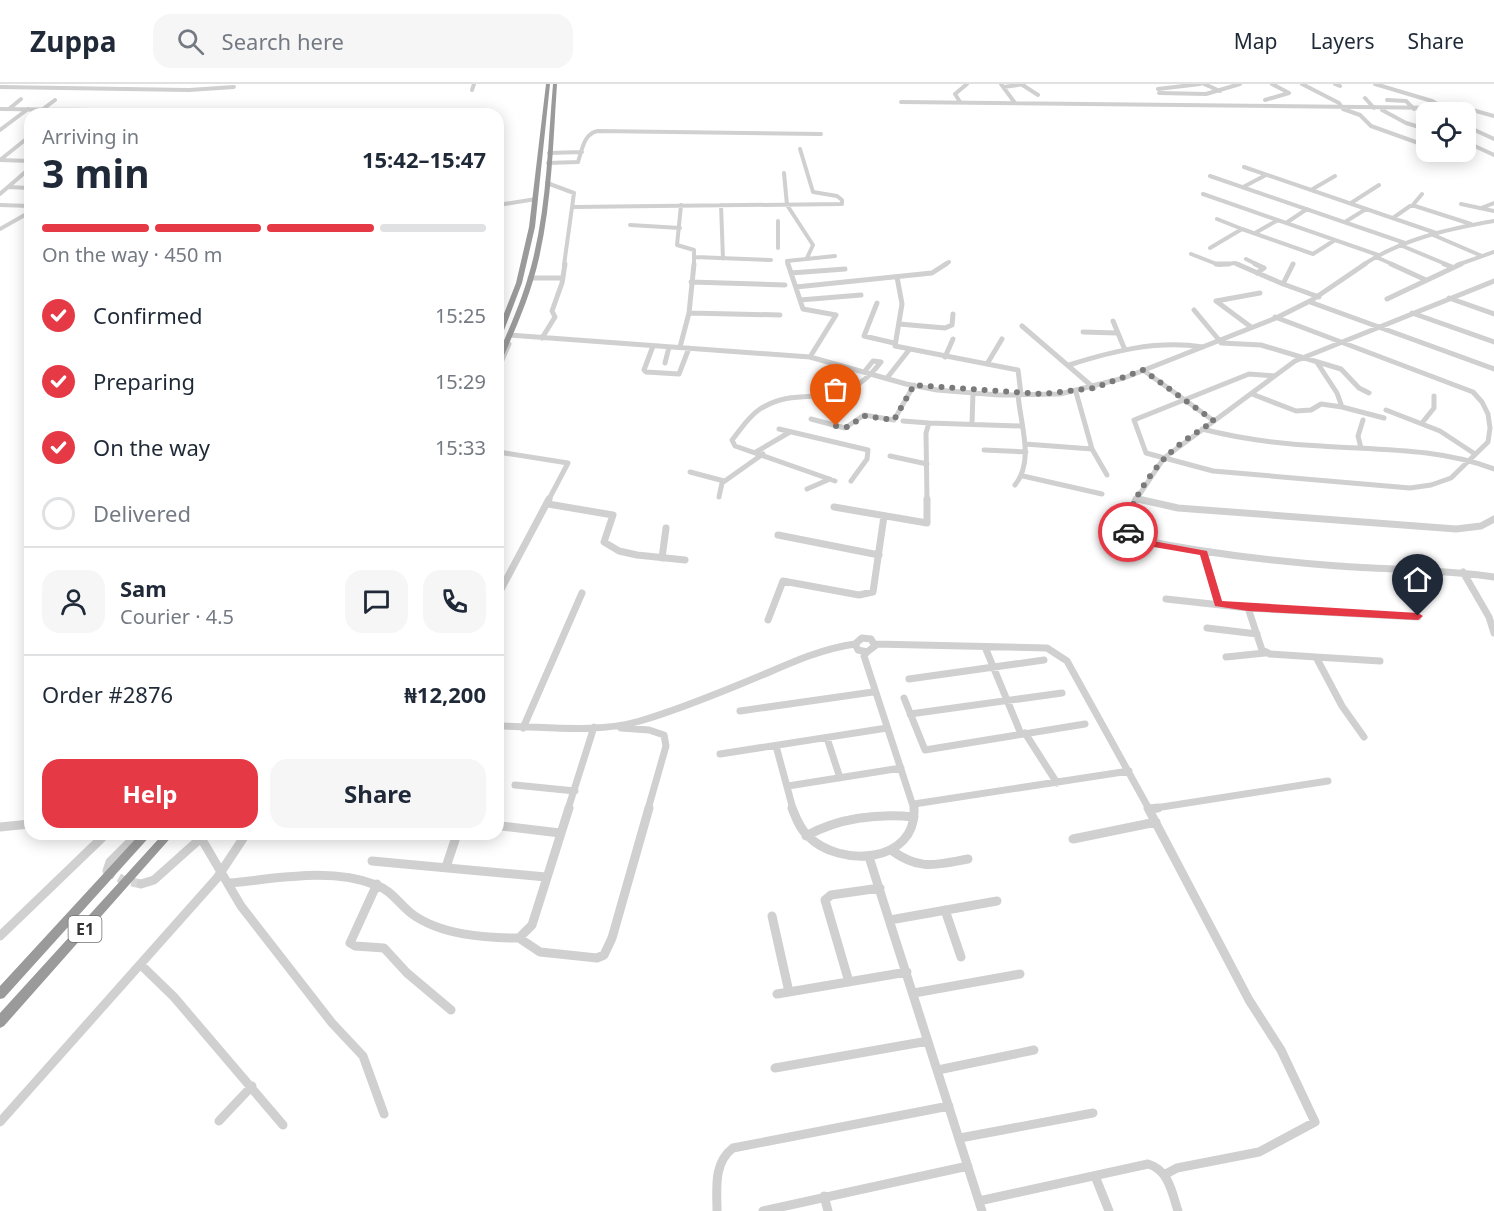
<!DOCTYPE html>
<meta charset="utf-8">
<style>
:root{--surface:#fff;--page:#f6f6f7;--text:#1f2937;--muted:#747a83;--line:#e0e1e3;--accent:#e63946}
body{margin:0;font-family:"Noto Sans",sans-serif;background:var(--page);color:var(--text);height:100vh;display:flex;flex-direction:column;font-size:22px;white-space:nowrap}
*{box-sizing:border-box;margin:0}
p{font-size:20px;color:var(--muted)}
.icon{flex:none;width:33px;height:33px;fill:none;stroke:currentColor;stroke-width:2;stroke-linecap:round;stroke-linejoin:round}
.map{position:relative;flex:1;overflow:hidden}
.drawer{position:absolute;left:24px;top:24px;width:480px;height:732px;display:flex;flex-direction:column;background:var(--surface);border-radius:18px;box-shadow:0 3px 15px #0003}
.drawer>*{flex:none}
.tools{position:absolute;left:1416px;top:18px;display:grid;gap:12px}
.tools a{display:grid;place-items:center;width:60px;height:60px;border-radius:12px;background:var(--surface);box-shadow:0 3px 15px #0003;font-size:30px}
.pin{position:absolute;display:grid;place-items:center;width:51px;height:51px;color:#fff;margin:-62px -26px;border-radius:50% 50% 50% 0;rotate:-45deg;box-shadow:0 0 6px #0007}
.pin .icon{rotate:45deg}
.courier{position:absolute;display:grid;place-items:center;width:60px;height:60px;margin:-30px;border:4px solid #e63946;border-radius:50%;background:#fff;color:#222;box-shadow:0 2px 8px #0007}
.summary em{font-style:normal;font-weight:700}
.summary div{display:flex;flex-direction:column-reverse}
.summary{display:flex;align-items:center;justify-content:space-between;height:102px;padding:0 18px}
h1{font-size:39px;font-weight:700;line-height:45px}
.bar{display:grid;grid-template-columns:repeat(4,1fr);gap:9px 6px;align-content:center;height:72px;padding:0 18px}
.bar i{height:8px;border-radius:4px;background:var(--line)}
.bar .selected{background:var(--accent)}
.bar p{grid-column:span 4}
.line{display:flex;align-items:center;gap:15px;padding:0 18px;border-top:2px solid var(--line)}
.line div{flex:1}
.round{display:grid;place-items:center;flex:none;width:63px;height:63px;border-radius:18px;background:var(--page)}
ol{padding:0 18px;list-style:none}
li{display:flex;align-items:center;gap:18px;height:66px}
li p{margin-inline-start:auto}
li .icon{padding:6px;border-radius:50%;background:var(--accent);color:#fff;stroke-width:4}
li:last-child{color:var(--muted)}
li i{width:33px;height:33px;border:3px solid var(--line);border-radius:50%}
.button{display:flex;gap:12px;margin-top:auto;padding:12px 18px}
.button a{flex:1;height:69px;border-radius:18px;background:var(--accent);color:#fff;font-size:24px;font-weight:700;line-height:69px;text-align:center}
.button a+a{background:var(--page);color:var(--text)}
header{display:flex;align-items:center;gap:36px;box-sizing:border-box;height:84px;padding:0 30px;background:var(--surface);border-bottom:2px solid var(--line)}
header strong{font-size:28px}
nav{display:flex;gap:33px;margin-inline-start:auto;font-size:21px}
.search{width:420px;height:54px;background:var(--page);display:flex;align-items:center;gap:15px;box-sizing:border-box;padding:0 21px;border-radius:18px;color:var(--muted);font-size:22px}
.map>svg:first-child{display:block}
</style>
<header>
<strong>Zuppa</strong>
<div class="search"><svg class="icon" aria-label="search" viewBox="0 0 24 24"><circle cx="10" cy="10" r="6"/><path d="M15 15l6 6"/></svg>Search here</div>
<nav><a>Map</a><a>Layers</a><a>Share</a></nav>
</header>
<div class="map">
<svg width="1494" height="1127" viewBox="0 0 1494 1127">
<rect width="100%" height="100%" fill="#fff"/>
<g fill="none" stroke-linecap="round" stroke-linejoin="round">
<path stroke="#d6d6d6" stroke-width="9" stroke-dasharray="9 4.5" stroke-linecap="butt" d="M107,787l16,9 18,4"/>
<path stroke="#d0d0d0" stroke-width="4" d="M1001,0l14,19
M1021,0l17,11
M1204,0l16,7
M1302,0l37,19 4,6 17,6 11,11 53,19
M1335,0l5,2
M1375,0l57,17 12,7
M0,3l189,3 45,-3
M1004,3l20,-3
M1158,5l42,-5
M472,6l2,-6
M1159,9l47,1 34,-10
M1365,14l9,10
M1265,16l24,-7 -17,-9
M1387,16l19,1 8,8
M901,18l545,6 23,1 25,7
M960,18l-5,-8 12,-10
M0,25l96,1
M9,25l12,-10
M43,25l12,-9
M1382,26l24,13 20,6
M1466,42l28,13
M0,46l28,-21
M1466,58l28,13
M549,69l33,-1
M0,76l30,-24
M0,76l30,1
M548,79l30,-1c4,-12 6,-29 20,-31l223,3
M1244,83l192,66
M784,89l3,32 26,40 -6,13
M1210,92l195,67
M547,99l27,10 -10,72
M1245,102l21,-11
M8,103l22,1
M1311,106l24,-14
M0,110l30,-26
M1203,110l175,61
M1351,119l28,-18
M1461,120l33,7
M0,121l30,1
M498,121l38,-6
M681,121l-4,40 17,5v15
M721,121l2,54
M1412,122l10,-12
M573,123l269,-3v-4l-5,-4 -24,-4 -13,-43
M1481,124l13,-5
M1393,134l17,-12h5l56,18
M1217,135l25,10
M778,137v27
M1345,138l21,-13
M1286,139l21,-14
M630,141l50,3
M0,145l30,-17
M1255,149l23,-13
M1431,150l51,22
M1400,161l48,20
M1210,164l32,-19 71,25 22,-14
M1191,170l28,11 16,-2 5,2
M695,173l76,3
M1376,173l18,8
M1246,175l12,6
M788,181l-1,-4 48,-5
M944,181l5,-3
M1363,181c39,-26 85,-36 131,-44
M1457,181l37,-13"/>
<path stroke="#d0d0d0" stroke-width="5" d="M788,180l15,45 33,6 -26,42
M1216,180h13
M1237,180l46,20
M1255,180l9,4 -7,5
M1293,180l-10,20 36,13
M1391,180l35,16
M1444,180l8,3
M791,189l54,-4
M897,193l5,27 -7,42 123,24 3,24
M530,194h33
M691,198l94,3
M796,203l136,-14 14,-9
M1449,214l45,16
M1387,215l74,-35
M800,216l61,-5
M1310,218l184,67
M877,219l-13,33 30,7
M1194,226l25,30
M689,229l91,2
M1412,229l82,29
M1275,233l198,75 9,10 6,12 2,14 -2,14 -37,36 -20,7 -21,3 -197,-17 -67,-18 -12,-33 115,-46 26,2
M1113,237l12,29
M899,240l46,4 7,-3 1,-11
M1022,242l72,62
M1251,243l-35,-26 44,-8
M1083,248l34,1
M509,251l301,22 96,27 31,6 62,5 61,-1 64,-16 152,-60 36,-18 53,-36
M542,254l13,-21 -3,-6 10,-28 3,-19
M1221,259l40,2 80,24 18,19 10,5
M653,262l-9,24 2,2 33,2 10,-26
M680,263l9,-34 5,-49
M945,273l8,-18
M665,279l4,-16
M987,280l15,-25
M1318,280l19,29 5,14 42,11
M1069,281c44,-14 87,-25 134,-18
M498,285l11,-25
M1143,286l71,51
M887,294l22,-28
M1076,308l16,57 15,26
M1252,310l44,17 15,-1 10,-6 21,3
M1386,326l54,21 35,23
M811,335l34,9 19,-13 30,5 20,-35
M903,337l26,2
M1422,339l12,-15v-12
M972,340l1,-32
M779,345l89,21 -1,9 -16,22
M1202,345c39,10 78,15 119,17 58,4 118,2 173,23
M1025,360l67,5
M1361,364l-3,-12 5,-16
M984,366l42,2
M498,368l70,11 -20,38
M756,368l34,-20
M890,372l37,8
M690,388l34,9
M1023,392l79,18
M835,397l-100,-35 -3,-6c9,-11 16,-23 28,-31 45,-28 79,8 121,-47l-8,-1 -8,10
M1015,401c20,-25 5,-61 3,-91
M807,405l23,-10
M719,413l3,-14 41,-29
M1136,415l9,2
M927,417l-1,-68 3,-10 91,3
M1135,417l29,-43 131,-97 199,-80"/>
<path stroke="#d0d0d0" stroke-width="7" d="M1136,415l-10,27 3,8 8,5c66,14 133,22 201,27 52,4 104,3 156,11
M1138,415l40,9 278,21 25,-3 13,-7
M548,420l65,11 -9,27 15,9 18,4 48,5
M834,423l93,16v-24
M778,451l101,20
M1204,469l15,51
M662,474l4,-30
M1463,488l26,45 5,16
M498,511l51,-96
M1166,515l82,9 170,9
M1248,524l14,42 8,4 46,3 26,49 22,31
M768,536l15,-39 76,14 14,-3 11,-76
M1207,544l50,6
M862,554l9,1 4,7 -8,6 -9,-2 -3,-6z
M875,560l172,4 20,13 82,148
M985,563l36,87
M867,568l-3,4 50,153
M1226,573l39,-4
M1316,573l64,4
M909,595l135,-19
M904,614l21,52 160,-26
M740,627l133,-19
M910,630l152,-21
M498,642c46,0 98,8 142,-5 34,-10 69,-24 103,-38 38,-15 71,-33 112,-39
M523,644l59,-135
M621,644l28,2 15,5 2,11 -18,63
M1025,649l32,50
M827,654l13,40
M776,662l17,63
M720,670l167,-26
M515,701l60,6
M788,702l113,-18
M914,720l215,-33
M568,725l26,-82
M1149,725l179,-28"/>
<path stroke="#d0d0d0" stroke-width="9" d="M792,724c4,10 8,21 16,28 31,32 109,28 106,-28
M1148,724l101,192 32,50 34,72 -56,30 -82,16 -13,7
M1149,725l9,-1
M501,742l59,7
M0,743l30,-3
M202,750l-1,4 40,68 91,117 31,33 21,58
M806,752c32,-18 72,-23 108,-19
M1073,755l83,-17
M891,766c29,21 44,15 77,9
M869,773l113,354
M372,777l174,16
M446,783l11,-33
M107,787l3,-9 28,-28
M229,799c47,-4 101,-16 147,2 15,5 24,20 36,29 29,21 72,24 107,24l13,-13 37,-117
M141,800l13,-4 47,-42
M377,800l-27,59 5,3 29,2 23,25 44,37
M945,826l16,47
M772,832l17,76
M890,836l107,-19
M0,852l106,-102
M519,854l21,14 57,6 7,-3 8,-17 37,-130
M141,881l33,32 109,128
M849,898l-24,-82 6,-5 49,-7
M914,909l106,-19
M777,910l130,-22
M775,984l153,-27
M938,986l96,-20
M219,1037l33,-35
M0,1038l217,-244 29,-44
M960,1054l133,-25
M1095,1092l14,35
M824,1112l4,15
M979,1117l169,-37c21,6 24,29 30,47
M717,1127c0,-22 -4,-48 16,-63l216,-42
M763,1127l205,-45"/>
<path fill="#9a9a9a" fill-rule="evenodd" d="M546,0h4l-15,143 -13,56 -21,55 -3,2v-11l18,-46 13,-56z
M553,0h4c-4,58 -5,117 -18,174 -8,36 -23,70 -38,104l-3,2v-10c14,-31 27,-62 35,-95 14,-57 15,-117 20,-175z
M140,750h12l-148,164 -4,1v-13z
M163,750h11l-170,192 -4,2v-15z"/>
</g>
<path fill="#e63946" d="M1128,446l25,11 54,10 15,50 196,12 5,3 -5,4 -170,-9 -33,-5 -15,-51 -52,-9 -14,-5 -10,-9z"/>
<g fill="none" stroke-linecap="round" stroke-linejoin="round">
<path stroke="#7a7a7a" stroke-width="6" stroke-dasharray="0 10.8" d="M836,342l12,1 16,-11 30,4 20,-35 129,9 51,-6 49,-18 71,51c-17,11 -35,22 -49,37 -14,14 -43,55 -37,74"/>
</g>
<g text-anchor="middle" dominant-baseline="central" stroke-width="6" stroke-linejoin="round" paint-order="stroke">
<rect fill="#fff" stroke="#707070" stroke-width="1.5" x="68.5" y="832" width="33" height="26" rx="4.5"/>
<g font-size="16" font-weight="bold" fill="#333">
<text x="85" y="845">E1</text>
</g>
</g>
</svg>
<div class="tools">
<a><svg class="icon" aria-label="locate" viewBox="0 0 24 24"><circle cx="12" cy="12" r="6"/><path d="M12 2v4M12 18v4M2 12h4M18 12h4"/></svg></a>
</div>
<div class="pin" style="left:836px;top:342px;background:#ea580c"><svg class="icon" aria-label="bag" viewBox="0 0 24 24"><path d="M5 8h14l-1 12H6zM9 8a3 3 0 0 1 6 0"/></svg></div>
<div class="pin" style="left:1418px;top:532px;background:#1f2937"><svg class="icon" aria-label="home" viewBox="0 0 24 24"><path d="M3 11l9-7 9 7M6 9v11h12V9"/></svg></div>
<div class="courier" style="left:1128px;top:448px"><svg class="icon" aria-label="car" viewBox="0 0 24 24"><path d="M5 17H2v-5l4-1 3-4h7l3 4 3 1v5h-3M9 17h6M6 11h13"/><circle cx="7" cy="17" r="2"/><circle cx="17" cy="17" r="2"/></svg></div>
<section class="drawer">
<div class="summary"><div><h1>3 min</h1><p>Arriving in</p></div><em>15:42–15:47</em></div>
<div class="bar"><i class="selected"></i><i class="selected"></i><i class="selected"></i><i></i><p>On the way · 450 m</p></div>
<ol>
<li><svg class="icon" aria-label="check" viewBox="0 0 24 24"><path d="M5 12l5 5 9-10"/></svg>Confirmed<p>15:25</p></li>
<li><svg class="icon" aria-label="check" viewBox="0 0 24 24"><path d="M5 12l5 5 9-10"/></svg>Preparing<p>15:29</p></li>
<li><svg class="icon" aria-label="check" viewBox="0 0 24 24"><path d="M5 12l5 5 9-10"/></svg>On the way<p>15:33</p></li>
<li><i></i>Delivered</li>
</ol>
<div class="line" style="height:108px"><a class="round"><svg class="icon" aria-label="person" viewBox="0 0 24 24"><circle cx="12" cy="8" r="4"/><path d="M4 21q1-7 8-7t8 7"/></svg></a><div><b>Sam</b><p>Courier · 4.5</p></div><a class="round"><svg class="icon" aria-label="chat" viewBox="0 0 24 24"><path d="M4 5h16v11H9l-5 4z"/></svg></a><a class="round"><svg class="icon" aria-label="phone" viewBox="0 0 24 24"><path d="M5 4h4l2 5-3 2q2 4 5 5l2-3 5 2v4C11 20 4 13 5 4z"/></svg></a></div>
<div class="line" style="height:78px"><div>Order #2876</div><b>₦12,200</b></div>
<div class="button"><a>Help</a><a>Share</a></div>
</section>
</div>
